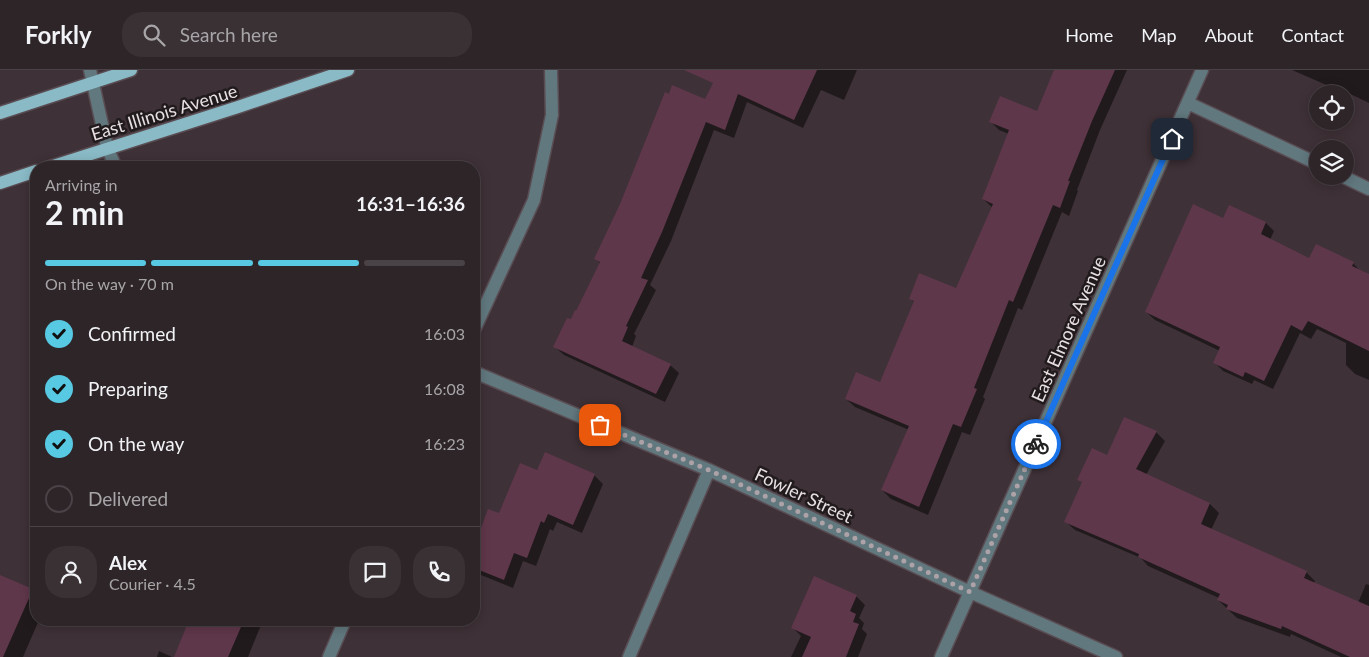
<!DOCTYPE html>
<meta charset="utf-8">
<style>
:root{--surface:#2e2529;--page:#3a3135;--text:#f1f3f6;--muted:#a7a5a8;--line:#494246;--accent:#57c9e2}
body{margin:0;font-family:Lato,sans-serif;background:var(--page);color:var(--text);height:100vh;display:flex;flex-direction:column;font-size:19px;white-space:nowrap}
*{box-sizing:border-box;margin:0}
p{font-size:16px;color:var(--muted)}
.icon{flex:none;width:28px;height:28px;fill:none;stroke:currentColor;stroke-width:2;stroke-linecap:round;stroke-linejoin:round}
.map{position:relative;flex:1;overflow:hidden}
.sheet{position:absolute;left:30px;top:91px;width:450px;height:465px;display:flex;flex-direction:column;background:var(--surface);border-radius:20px;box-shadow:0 2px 12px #0003,0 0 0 1px var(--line)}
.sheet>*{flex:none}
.controls{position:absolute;left:1309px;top:15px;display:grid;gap:10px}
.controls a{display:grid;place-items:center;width:45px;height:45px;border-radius:50%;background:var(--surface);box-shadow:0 2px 12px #0003,0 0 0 1px var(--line);font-size:25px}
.pin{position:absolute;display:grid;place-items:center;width:42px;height:42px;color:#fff;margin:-21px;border-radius:10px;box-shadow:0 2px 8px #0006}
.courier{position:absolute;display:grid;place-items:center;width:50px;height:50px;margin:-25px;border:4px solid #1a73e8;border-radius:50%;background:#fff;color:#222;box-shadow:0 1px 6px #0007}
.summary em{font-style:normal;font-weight:700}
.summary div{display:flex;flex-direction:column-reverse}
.summary{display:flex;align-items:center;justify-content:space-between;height:85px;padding:0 15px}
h1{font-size:32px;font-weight:700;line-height:38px}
.bar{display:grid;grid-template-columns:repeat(4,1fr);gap:8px 5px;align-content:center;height:60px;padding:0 15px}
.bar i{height:6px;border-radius:4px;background:var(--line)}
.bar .on{background:var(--accent)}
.bar p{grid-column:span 4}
.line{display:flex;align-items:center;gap:12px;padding:0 15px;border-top:1px solid var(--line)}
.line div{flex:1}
.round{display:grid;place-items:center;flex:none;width:52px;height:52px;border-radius:20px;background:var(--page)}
ol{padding:0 15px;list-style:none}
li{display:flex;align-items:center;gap:15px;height:55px}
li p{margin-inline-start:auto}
li .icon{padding:5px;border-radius:50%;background:var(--accent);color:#111;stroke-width:4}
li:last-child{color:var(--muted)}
li i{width:28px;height:28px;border:2px solid var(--line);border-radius:50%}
header{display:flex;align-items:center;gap:30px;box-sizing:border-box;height:70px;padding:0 25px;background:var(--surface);border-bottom:1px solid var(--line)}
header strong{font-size:24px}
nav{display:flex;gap:28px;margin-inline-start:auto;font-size:18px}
.search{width:350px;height:45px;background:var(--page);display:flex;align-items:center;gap:12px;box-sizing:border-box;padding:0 18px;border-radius:20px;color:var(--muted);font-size:19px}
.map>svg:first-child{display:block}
</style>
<header>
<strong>Forkly</strong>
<div class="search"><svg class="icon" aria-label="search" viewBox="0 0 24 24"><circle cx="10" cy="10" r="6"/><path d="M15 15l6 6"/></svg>Search here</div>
<nav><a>Home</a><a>Map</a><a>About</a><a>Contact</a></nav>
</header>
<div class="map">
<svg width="1369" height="587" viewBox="0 0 1369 587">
<rect width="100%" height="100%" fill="#3e3137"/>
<path fill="#0007" d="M720,0h137l-13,30 -23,-10 -18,38 -56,-26 -13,36 -20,-8 -43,111 -21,44 6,5 -22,44 2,2 -4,11 38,18 9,8 -14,29 -101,-47 -9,-8 17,-26 28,-58 -4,-4 110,-159z
M1055,0h72l-27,60 -23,60 1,1 -9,25 -7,-4 -40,98 -4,-2 -35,89 2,2 -15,36 -8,-3 -34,83 -37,-16 -9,-9 27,-60 -54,-23 -9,-8 35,-15 34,-81 -4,-4 46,-9 36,-82 -10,-9 26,-65 -10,-4 -9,-9 47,-8z
M1292,0h77v33l-37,-18 -1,2z
M1224,150l42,3 8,8 -4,9 40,20 43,3 8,9 8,3v105l-14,-6 -9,-9v-22l-29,-14 -6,10 -11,-6 -27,56 -19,-9 -2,4 -29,-13 -8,-8 5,-12 -65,-31 -9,-8z
M1156,362l9,9 -19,34 64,29 9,9 -8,17 95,42 9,9 -2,3 45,19 8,-19 3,1v72h-28l-50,-23 -1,3 -53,-19 -19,-18 1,-2 -71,-32 -7,-8 -66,-28 -9,-8 17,-39 -4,-4 29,-23z
M538,402l56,3 9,9 -21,49 -25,-11 -4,9 -3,-2 -14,37 -13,-5 -10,27 -37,-15 -2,-2v-40l1,-4 7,2 17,-14z
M0,506l32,14 4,5v25h3l-16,37h-23z
M856,526l9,9 -6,13 5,5 -2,6 5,5 -9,23h-67l10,-21 -8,-8z
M190,550h73l-15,37h-73z
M159,581l13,6h-15z"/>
<path fill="#5f374a" d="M684,0h133l-23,50 -56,-26 -13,36 -19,-8 -44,110 -21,46 7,2 -22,46 2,1 -6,14 49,23 -15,30 -103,-47 14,-29 4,1 4,-9 1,1 24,-49 -6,-3 26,-55 45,-112 4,2 3,-9 33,14 8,-16z
M1054,0h61l-23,51 -24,60h2l-10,27 -7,-3 -40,97 -4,-2 -35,88 3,1 -16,38 -8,-3 -34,83 -38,-17 28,-64 -64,-27 11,-27 24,10 34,-81 -5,-2 10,-26 37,15 37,-84 -11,-5 27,-69 -20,-8 11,-26 37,15z
M1193,134l30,14 6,-13 37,17 -5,12 48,24 7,-14 38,18 -2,4 17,8v77l-61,-30 -6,10 -11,-6 -27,56 -19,-9 -2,5 -30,-14 7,-16 -75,-35z
M1124,347l33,14 -21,38 74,34 -9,21 106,47 -3,7 65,28v51h-19l-68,-31 -1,3 -55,-20 2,-4 -11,-5 3,-6 -82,-37 1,-3 -75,-32 18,-40 -5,-2 15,-32 15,7z
M545,382l50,22 -22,51 -25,-11 -4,9 -3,-2 -14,37 -13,-5 -10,27 -30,-12v-43l7,3 7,-19 11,4 21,-50 17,7z
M0,505l33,14 -30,68h-3z
M814,506l43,19 -7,16 6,3 -3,8 6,2 -13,33h-44l9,-20 -20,-9z
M189,550h55l-16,37h-54z"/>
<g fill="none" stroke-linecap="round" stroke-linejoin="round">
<g stroke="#594d53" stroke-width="15">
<path id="minor" d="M90,0l17,77 9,21
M1188,33l130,61
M1342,106l27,13
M474,260l60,-130 18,-85 -1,-45
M474,302l235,98 261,122 146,65
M329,587l16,-37
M629,587l80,-187
M941,587l261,-587"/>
</g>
<g stroke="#594d53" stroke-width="15">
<path id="major" d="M0,43l131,-43
M47,98l191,-61 110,-37
M0,113l36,-12"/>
</g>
<use href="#minor" stroke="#61787e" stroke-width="12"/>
<use href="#major" stroke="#89bac6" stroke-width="12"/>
</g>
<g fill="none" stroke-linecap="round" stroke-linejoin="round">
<path stroke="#aca2a7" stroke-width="5" stroke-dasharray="0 9" d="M600,355l109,45 261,122 66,-148"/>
<path stroke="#1a73e8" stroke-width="6" d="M1036,374l136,-305"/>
</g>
<g text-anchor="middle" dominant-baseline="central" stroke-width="5" stroke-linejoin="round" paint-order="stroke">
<g font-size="18" fill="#e8dfe3" stroke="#211b1d">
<text transform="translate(164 42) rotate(-17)">East Illinois Avenue</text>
<text transform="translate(1068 259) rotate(-66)">East Elmore Avenue</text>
<text transform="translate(804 425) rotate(25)">Fowler Street</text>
</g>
</g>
</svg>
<div class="controls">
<a><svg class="icon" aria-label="locate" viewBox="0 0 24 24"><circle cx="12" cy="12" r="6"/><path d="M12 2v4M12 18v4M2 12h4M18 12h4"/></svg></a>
<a><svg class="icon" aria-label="layers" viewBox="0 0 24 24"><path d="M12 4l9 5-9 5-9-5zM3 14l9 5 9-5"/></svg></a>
</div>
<div class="pin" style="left:600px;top:355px;background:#ea580c"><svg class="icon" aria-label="bag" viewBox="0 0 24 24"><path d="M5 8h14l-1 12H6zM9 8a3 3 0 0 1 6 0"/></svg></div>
<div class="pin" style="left:1172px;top:69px;background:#1f2937"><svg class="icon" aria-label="home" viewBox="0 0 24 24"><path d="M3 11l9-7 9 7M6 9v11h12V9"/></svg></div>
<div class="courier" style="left:1036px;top:374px"><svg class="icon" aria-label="bike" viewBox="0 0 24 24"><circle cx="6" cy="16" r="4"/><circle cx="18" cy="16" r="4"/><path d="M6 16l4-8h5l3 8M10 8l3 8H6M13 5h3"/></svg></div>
<section class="sheet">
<div class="summary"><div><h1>2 min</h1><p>Arriving in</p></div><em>16:31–16:36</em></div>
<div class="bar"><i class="on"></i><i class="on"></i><i class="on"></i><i></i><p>On the way · 70 m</p></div>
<ol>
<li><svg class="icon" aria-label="check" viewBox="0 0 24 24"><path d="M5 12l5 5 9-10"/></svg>Confirmed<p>16:03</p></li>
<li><svg class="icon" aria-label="check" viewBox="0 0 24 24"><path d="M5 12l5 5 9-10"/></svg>Preparing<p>16:08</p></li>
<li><svg class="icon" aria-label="check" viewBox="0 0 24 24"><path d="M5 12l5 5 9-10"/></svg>On the way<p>16:23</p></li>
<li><i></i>Delivered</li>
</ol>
<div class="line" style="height:90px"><a class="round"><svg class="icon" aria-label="person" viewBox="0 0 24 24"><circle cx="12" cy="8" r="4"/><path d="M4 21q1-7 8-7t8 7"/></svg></a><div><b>Alex</b><p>Courier · 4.5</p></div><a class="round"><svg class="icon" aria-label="chat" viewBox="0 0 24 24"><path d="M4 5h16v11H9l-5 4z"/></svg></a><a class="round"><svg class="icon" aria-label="phone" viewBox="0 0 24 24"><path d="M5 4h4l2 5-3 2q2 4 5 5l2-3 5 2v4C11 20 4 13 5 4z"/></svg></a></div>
</section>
</div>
